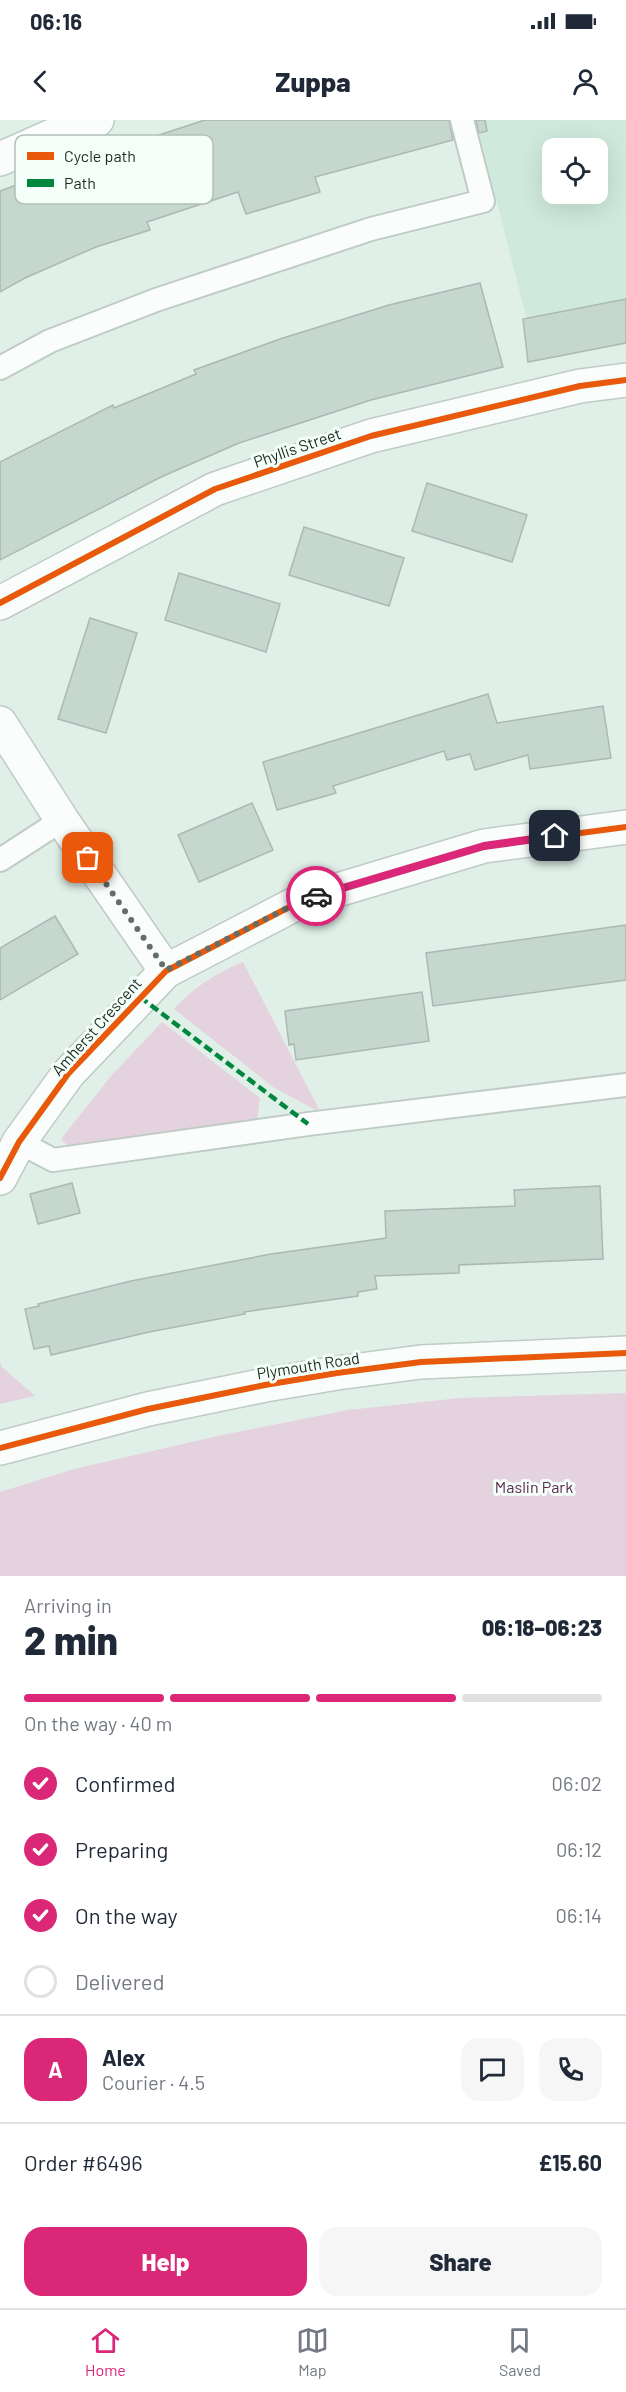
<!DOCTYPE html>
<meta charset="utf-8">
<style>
:root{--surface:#fff;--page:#f6f6f7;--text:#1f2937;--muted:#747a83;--line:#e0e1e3;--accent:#db2777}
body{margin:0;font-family:Barlow,sans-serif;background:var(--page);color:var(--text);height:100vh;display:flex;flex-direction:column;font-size:22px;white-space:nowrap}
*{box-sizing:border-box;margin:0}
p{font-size:20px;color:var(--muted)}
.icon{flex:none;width:33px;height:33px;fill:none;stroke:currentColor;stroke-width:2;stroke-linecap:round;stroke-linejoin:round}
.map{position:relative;height:1456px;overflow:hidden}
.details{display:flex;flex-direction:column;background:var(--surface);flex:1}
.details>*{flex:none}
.controls{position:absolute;left:542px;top:18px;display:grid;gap:12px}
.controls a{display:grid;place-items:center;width:66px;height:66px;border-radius:12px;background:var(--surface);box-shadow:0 6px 24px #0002;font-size:30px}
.pin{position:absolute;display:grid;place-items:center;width:51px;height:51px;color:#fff;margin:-26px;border-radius:12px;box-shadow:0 3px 9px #0006}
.courier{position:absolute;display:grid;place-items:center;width:60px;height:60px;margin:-30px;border:4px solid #db2777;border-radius:50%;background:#fff;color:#222;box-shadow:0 2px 8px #0007}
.summary em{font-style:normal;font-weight:800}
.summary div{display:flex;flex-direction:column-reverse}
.summary{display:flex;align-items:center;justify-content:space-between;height:102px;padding:0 24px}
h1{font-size:39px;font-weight:800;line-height:45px}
.bar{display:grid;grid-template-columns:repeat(4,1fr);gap:9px 6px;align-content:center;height:72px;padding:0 24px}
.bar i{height:8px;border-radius:4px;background:var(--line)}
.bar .on{background:var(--accent)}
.bar p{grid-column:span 4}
.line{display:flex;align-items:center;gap:15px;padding:0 24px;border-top:2px solid var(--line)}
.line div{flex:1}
.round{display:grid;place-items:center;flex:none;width:63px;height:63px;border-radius:18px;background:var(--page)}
ol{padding:0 24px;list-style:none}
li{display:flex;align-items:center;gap:18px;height:66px}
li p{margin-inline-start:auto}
li .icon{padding:6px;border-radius:50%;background:var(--accent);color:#fff;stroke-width:4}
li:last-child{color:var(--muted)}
li i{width:33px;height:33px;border:3px solid var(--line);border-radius:50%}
.button{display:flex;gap:12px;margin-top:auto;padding:12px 24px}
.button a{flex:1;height:69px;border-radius:18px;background:var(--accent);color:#fff;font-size:24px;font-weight:800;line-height:69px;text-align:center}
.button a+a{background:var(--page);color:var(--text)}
.status{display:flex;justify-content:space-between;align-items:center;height:42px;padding:0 30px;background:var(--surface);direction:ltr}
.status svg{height:16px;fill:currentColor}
header{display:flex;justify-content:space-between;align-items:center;height:78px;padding:0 24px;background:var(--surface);font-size:27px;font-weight:800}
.dock{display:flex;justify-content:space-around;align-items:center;height:84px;border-top:2px solid var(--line);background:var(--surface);font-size:16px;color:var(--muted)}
.dock a{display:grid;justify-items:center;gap:3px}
.dock .on{color:var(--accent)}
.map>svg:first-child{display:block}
</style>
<div class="status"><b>06:16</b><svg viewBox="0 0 49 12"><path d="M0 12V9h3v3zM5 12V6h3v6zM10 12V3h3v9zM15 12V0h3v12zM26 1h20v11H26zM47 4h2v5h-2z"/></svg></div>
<header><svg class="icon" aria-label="back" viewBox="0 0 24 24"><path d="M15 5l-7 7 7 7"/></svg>Zuppa<svg class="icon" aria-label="person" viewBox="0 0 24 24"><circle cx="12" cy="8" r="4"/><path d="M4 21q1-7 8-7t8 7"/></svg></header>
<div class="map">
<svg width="626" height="1456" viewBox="0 0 626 1456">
<rect width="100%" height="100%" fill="#e0f0e8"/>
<path fill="#cfeadd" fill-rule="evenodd" d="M476,0h150v223l-89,17zM552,28h45v46h-45z"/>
<path fill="#e4d2de" d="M243,842l78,151 -48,-26 -99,-78c20,-22 42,-36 69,-47z
M162,902l98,76 -3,24 -187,26 -9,-9 50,-63z
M0,1242l2,5 33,29 -35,8z
M626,1273v183h-626v-84l74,-23 148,-34 126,-25 112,-12z"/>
<path fill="#c6d7cf" stroke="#acb8b3" stroke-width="1.5" d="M205,0h244l4,20 -138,37 5,15 -74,22 -8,-22 -91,30 3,8 -54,17 -71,31 -25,14v-101l85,-32z
M476,0h9l2,11 -8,2z
M480,163l23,84 -132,33 -132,43 -78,34 -161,83v-98l113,-57 1,3 82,-34 -2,-4 86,-31 109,-34z
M626,179v44l-98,19 -5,-43z
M427,363l100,32 -15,47 -100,-31z
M304,407l100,31 -15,48 -100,-31z
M179,453l101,31 -14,48 -101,-32z
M90,498l47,15 -31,100 -48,-14z
M488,574l9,29 106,-17 8,52 -81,11 -2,-14 -53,15 -5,-16 -23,6 -3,-9 -111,35 3,7 -59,17 -14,-48z
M252,683l21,47 -74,32 -21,-47z
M55,796l23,38 -78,46v-52z
M626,805v55l-193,26 -7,-53z
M422,872l7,49 -133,19 -2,-16 -5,1 -4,-34z
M72,1063l8,30 -42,11 -8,-30z
M600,1066l3,73 -144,6v8l-84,3 2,13 -19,3v4l-114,16 1,2 -96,18 -98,23 -2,-9 -15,3 -9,-40 14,-3 -1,-2 93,-23 140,-27 115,-16 -1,-27 130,-5 -1,-16z"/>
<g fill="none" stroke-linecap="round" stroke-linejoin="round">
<g stroke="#bfcbc5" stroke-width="26">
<path id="lane" d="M0,248l50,-27 106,-41 215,-71 112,-28 -21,-81
M0,740l62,-40
M19,1022l34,18 255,-36 318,-39"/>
</g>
<g stroke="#bfcbc5" stroke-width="36">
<path id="street" d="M0,39l70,-31 27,-8
M0,483l215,-114 156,-53 209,-50 46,-6
M0,603l62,97 104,151
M0,1058l19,-36 49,-68 98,-103 135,-70 183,-55 142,-19
M0,1328l148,-39 117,-24 72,-12 84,-11 205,-9"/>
</g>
<use href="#lane" stroke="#fafdfc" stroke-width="22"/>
<use href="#street" stroke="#fafdfc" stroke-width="33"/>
<path stroke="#00873e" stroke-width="4.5" stroke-dasharray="9 4.5" stroke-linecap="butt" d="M140,877l168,127"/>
<g stroke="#f4fff9" stroke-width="10">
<path id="cycleway" d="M0,483l215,-114 156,-53 209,-50 46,-6
M0,1058l19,-36 49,-68 98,-103 135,-70 183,-55 142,-19
M0,1328l148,-39 117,-24 72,-12 84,-11 205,-9"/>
</g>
<use href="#cycleway" stroke="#e8590c" stroke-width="6"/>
</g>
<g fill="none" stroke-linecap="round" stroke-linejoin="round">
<path stroke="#626e68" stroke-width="6" stroke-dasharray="0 10.8" d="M88,738l78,112 135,-69 15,-5"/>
<path stroke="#db2777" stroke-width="8" d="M316,776l168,-50 71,-10"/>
</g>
<g text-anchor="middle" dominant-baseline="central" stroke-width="6" stroke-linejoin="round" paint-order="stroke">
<g font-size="16" fill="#1e2823" stroke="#f4fff9">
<text transform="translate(297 327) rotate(-19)">Phyllis Street</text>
<text transform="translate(96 906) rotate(-48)">Amherst Crescent</text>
<text transform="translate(308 1245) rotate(-9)">Plymouth Road</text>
</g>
<g font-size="16" fill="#5f284e" stroke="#f4fff9">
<text x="534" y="1366">Maslin Park</text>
</g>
</g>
<rect x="15" y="15" width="198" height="69" rx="9" fill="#f4fff9" stroke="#b4beb9" stroke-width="1.5"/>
<rect x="27" y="32" width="27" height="8" fill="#e8590c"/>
<rect x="27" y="59" width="27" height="8" fill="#00873e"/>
<g font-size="16" fill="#1e2823">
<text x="64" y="42">Cycle path</text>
<text x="64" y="69">Path</text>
</g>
</svg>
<div class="controls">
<a><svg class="icon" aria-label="locate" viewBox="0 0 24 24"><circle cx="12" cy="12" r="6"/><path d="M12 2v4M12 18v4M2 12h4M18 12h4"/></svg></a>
</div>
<div class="pin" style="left:88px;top:738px;background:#ea580c"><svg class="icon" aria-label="bag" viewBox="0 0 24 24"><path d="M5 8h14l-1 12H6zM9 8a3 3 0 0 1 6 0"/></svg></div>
<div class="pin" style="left:555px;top:716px;background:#1f2937"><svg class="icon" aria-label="home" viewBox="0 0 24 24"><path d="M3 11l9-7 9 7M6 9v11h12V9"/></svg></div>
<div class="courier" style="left:316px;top:776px"><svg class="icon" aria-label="car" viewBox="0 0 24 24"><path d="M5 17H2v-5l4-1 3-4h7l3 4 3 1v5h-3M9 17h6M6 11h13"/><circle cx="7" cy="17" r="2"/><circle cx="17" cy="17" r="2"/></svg></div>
</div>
<section class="details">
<div class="summary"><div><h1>2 min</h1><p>Arriving in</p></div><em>06:18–06:23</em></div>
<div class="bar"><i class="on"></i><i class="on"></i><i class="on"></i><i></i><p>On the way · 40 m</p></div>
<ol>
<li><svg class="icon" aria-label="check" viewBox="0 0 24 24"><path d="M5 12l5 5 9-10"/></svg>Confirmed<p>06:02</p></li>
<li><svg class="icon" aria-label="check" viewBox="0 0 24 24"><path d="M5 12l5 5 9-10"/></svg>Preparing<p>06:12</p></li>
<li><svg class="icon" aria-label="check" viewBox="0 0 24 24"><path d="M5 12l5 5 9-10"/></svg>On the way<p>06:14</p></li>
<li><i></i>Delivered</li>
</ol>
<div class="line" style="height:108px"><b class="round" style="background:var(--accent);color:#fff">A</b><div><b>Alex</b><p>Courier · 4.5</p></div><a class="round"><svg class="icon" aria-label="chat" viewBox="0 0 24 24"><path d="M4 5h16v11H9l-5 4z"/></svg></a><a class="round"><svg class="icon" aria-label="phone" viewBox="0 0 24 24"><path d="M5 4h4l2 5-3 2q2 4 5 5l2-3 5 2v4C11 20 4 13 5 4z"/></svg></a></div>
<div class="line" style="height:78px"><div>Order #6496</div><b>£15.60</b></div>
<div class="button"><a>Help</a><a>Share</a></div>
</section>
<nav class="dock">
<a class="on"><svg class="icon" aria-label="home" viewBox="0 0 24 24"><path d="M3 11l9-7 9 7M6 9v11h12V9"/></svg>Home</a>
<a><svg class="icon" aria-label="map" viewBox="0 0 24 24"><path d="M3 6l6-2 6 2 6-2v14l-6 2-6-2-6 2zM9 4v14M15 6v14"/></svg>Map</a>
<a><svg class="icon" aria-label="saved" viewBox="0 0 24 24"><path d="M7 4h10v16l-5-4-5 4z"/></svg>Saved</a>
</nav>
